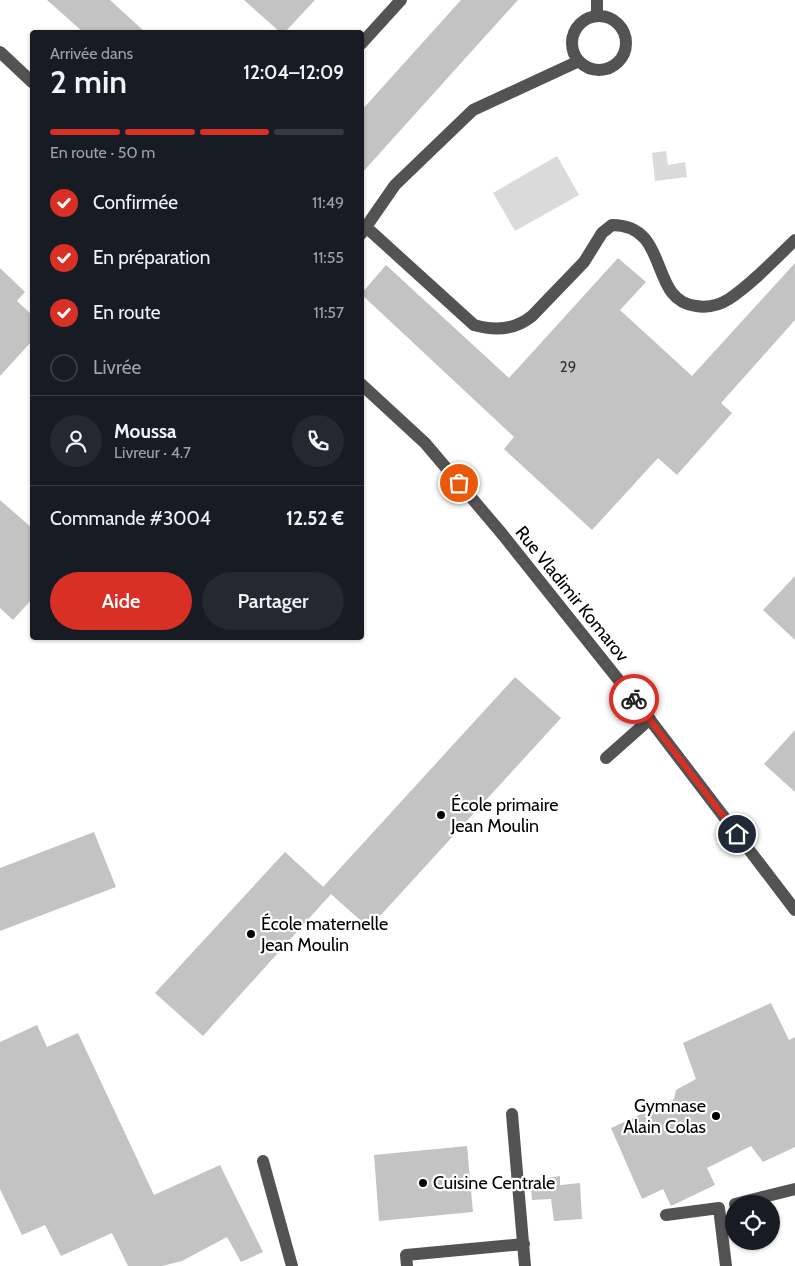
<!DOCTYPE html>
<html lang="fr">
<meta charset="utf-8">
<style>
:root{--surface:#171b24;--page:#242831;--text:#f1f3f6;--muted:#9ea1a6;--line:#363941;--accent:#d93025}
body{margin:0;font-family:Cabin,sans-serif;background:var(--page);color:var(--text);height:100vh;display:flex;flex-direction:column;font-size:19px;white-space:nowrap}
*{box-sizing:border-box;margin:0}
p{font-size:16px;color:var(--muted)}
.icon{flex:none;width:28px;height:28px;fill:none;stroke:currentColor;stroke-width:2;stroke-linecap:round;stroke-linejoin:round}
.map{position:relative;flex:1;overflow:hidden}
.side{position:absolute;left:30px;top:30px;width:334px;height:610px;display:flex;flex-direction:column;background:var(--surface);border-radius:5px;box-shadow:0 1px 4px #0004}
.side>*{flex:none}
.tools{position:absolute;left:725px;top:1195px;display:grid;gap:10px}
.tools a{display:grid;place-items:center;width:55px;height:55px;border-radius:50%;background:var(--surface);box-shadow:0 1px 4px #0004;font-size:25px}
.pin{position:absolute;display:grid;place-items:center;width:42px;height:42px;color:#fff;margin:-21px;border:2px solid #fff;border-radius:50%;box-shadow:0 1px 5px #0007}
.courier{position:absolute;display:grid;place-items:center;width:50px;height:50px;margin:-25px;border:4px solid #d93025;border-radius:50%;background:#fff;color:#222;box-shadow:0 1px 6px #0007}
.head em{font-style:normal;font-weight:600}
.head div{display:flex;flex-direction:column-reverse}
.head{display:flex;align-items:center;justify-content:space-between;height:85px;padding:0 20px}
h1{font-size:32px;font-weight:600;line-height:38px}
.bar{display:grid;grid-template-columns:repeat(4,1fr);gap:8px 5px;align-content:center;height:60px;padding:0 20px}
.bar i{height:6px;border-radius:4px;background:var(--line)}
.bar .active{background:var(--accent)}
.bar p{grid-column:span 4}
.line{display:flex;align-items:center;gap:12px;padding:0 20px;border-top:1px solid var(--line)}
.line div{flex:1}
.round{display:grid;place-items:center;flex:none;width:52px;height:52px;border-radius:26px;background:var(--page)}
ol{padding:0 20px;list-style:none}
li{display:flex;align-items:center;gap:15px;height:55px}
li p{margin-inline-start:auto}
li .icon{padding:5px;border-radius:50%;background:var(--accent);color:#fff;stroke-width:4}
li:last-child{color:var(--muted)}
li i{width:28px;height:28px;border:2px solid var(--line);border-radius:50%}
.primary-button{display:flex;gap:10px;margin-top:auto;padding:10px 20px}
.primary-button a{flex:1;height:58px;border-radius:30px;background:var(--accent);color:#fff;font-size:20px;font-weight:600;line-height:58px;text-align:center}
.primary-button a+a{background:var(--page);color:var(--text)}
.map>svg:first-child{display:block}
</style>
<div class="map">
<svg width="795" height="1266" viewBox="0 0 795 1266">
<rect width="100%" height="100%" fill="#fff"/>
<path fill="#dadada" d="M666,151l2,14 17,-3 2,15 -32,4 -3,-28z
M557,156l22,39 -64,36 -22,-38z"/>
<path fill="#c3c3c3" d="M47,0h63l35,32h-62z
M244,0h71l-30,32h-5z
M461,0h57l-157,174v-63z
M618,258l28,24 -26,28 72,66 103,-113v57l-74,83 11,10 -55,62 -19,-17 -66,72 -88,-81 10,-12 -153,-143 25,-29 123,113z
M0,268l25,24 -8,9 15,14v26l-32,35z
M0,500l32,28v71l-19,21 -13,-12z
M795,576v64l-32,-30z
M515,677l46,41 -192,210 -46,-41z
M795,730v62l-31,-28z
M94,832l22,55 -116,44v-63z
M285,852l46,42 -128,142 -48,-43z
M771,1003l18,37 6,-3v110l-32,15 -12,-16 -44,22 8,17 -44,21 -8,-17 -21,10 -31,-71 63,-29 2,-9 20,-11 -13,-36z
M37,1025l10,22 31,-14 76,162 66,-30 43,87 -22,10 -14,-25 -45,24 -20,5h-34l-16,-33 -51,23 -16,-31 -23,10 -22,-46v-147z
M467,1146l6,66 -94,9 -5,-66z
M560,1176v9l20,-2 2,36 -28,2 -3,-22 -19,1 -2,-20z"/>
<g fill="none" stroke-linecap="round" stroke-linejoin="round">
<path stroke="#535353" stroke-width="12" d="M597,16v-16
M572 43a27 27 0 1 1 54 0a27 27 0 1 1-54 0Z
M361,44l40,-44
M0,52l32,30
M366,227l108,98c21,6 41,5 58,-9l52,-54 18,-29 10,-8c59,0 36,76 84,81 12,2 22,0 33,-7 24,-16 45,-39 66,-59
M361,234l34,-49 78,-75 106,-49
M361,384l64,59 78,92 138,173 154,202
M606,758l44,-39
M512,1114l13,152
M263,1161l29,105
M735,1204l60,-15
M666,1215l53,-7 7,58
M407,1266l-1,-11 118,-11"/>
</g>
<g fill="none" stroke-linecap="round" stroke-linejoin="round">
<path stroke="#595959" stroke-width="5" stroke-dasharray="0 9" d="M459,483l175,216"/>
<path stroke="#d93025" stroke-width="6" d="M634,699l103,135"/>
</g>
<g fill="#000" stroke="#fff" stroke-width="2">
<circle cx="441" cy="815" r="5"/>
<circle cx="251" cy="934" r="5"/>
<circle cx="716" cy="1116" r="5"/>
<circle cx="423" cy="1183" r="5"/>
</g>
<g text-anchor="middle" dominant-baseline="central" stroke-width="4.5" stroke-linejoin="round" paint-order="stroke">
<g font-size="15" fill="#313131">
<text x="568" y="367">29</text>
</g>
<g font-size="18" fill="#000" stroke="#fff">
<text transform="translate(572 594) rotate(51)">Rue Vladimir Komarov</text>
</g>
<g font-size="18" fill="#000" stroke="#fff" text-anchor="start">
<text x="451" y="805">École primaire<tspan x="451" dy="21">Jean Moulin</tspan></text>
<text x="261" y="924">École maternelle<tspan x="261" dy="21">Jean Moulin</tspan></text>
<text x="706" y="1106" text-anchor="end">Gymnase<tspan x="706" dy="21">Alain Colas</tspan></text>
<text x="433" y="1183">Cuisine Centrale</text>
</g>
</g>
</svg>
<div class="tools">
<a><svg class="icon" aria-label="locate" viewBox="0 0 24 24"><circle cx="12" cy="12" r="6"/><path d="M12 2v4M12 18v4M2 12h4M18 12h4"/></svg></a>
</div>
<div class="pin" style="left:459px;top:483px;background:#ea580c"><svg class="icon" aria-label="bag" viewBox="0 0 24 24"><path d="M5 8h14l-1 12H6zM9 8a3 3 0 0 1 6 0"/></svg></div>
<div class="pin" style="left:737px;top:834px;background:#1f2937"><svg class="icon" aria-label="home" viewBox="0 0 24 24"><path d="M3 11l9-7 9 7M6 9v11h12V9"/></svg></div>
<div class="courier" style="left:634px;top:699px"><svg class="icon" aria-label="bike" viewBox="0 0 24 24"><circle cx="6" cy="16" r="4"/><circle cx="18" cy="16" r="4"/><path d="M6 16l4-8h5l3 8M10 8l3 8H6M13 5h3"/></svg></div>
<section class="side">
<div class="head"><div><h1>2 min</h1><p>Arrivée dans</p></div><em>12:04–12:09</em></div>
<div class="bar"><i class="active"></i><i class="active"></i><i class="active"></i><i></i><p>En route · 50 m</p></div>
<ol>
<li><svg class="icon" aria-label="check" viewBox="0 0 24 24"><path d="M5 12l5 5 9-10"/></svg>Confirmée<p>11:49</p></li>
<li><svg class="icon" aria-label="check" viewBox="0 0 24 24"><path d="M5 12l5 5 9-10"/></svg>En préparation<p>11:55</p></li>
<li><svg class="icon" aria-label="check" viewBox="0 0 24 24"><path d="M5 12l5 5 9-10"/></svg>En route<p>11:57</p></li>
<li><i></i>Livrée</li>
</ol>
<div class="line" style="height:90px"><a class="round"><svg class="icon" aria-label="person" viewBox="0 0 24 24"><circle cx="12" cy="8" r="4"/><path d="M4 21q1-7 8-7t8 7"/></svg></a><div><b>Moussa</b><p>Livreur · 4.7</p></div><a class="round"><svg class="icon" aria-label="phone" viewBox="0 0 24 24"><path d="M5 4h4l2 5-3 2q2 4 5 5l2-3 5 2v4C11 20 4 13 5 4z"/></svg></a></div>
<div class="line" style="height:65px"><div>Commande #3004</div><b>12.52 €</b></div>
<div class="primary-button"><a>Aide</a><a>Partager</a></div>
</section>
</div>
